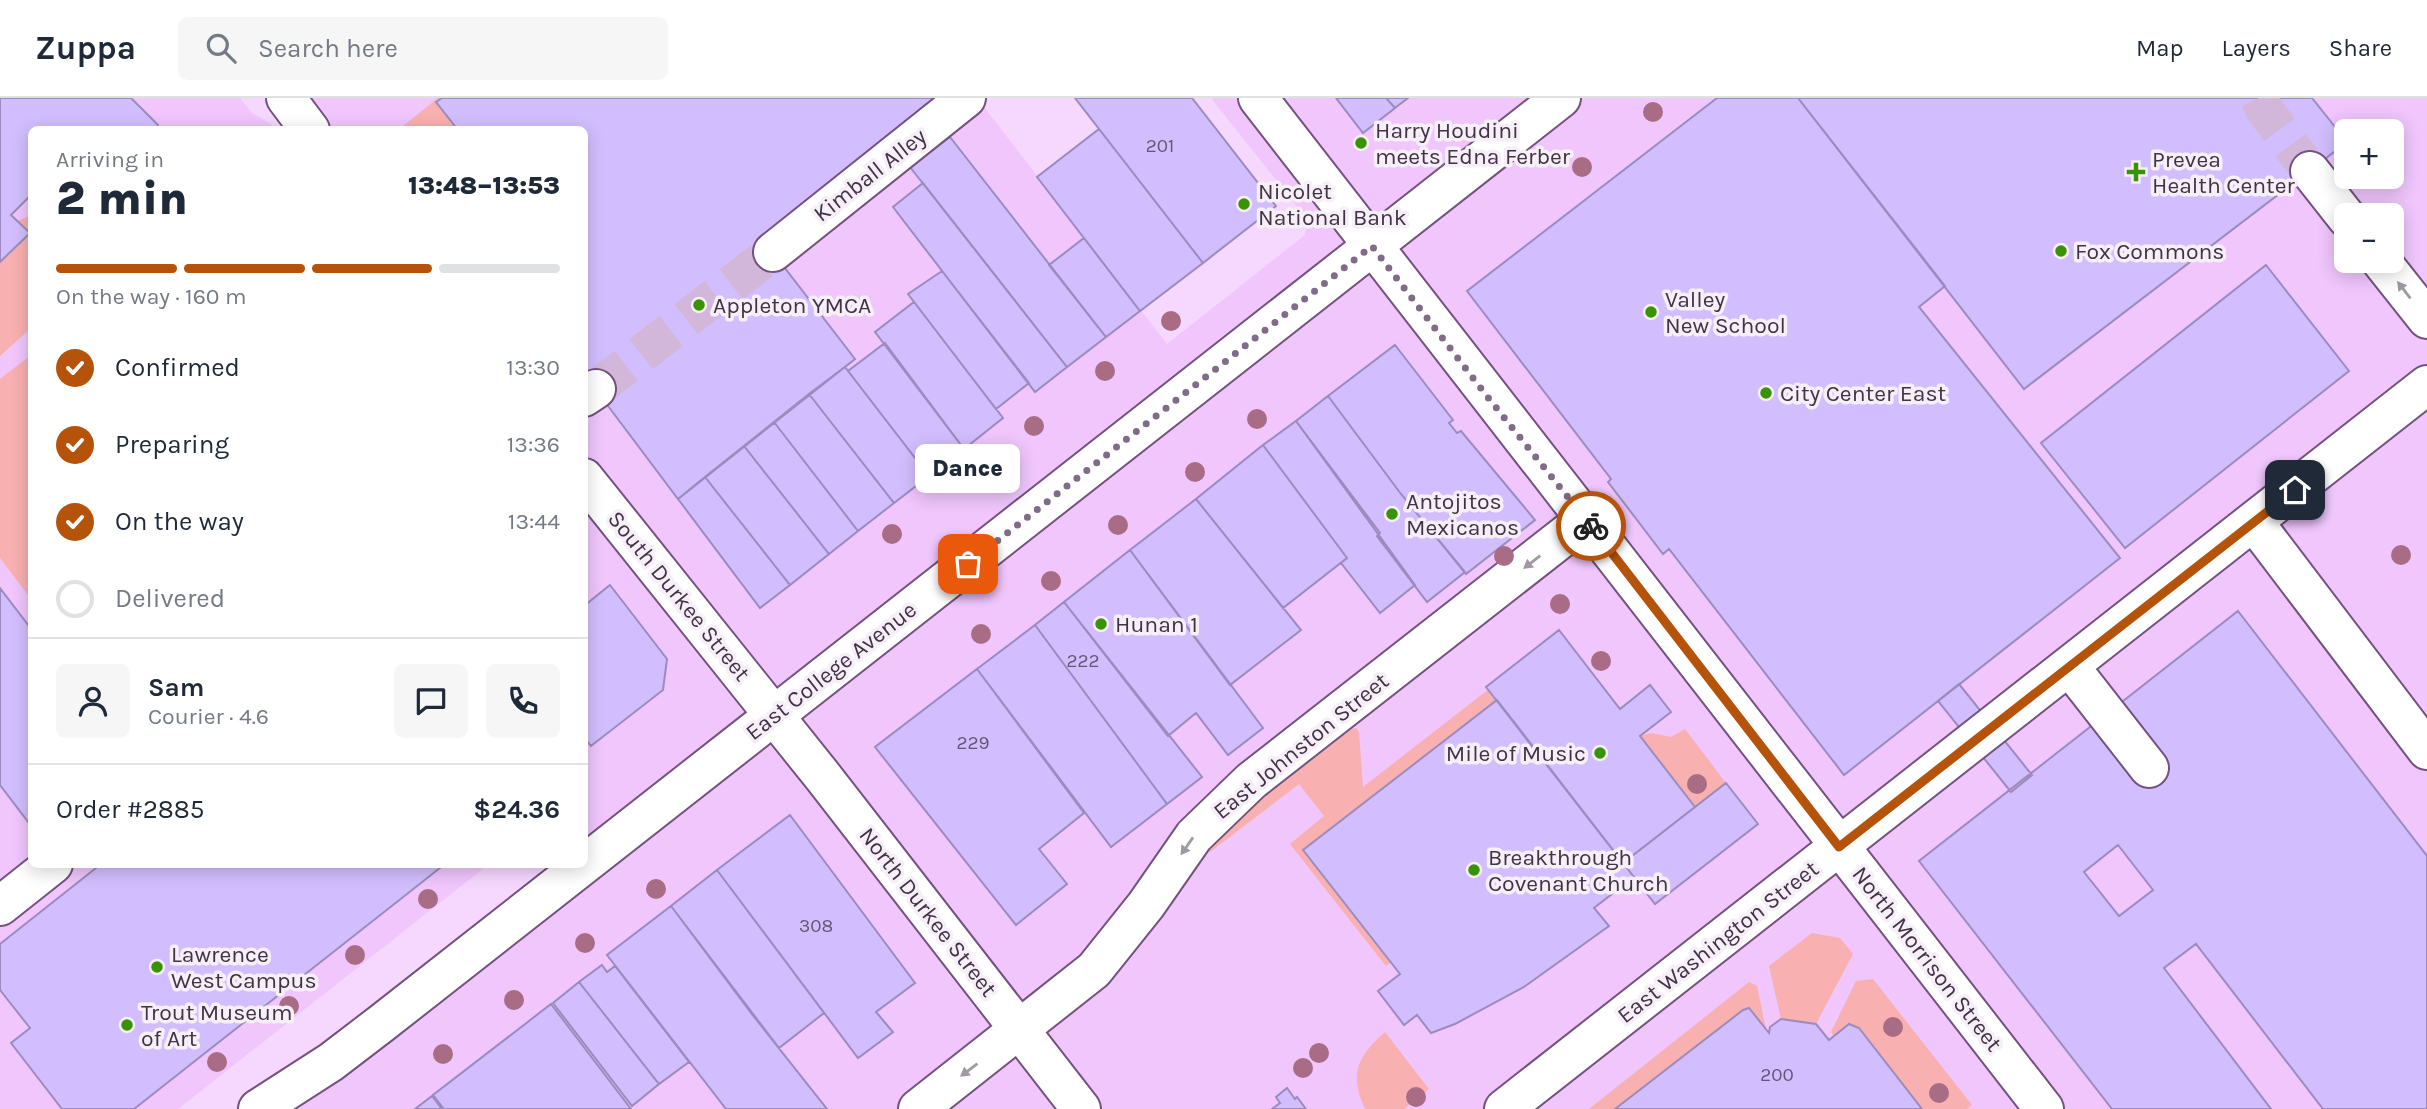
<!DOCTYPE html>
<meta charset="utf-8">
<style>
:root{--surface:#fff;--page:#f6f6f7;--text:#1f2937;--muted:#747a83;--line:#e0e1e3;--accent:#b45309}
body{margin:0;font-family:Karla,sans-serif;background:var(--page);color:var(--text);height:100vh;display:flex;flex-direction:column;font-size:26px;white-space:nowrap}
*{box-sizing:border-box;margin:0}
p{font-size:23px;color:var(--muted)}
.icon{flex:none;width:38px;height:38px;fill:none;stroke:currentColor;stroke-width:2;stroke-linecap:round;stroke-linejoin:round}
.map{position:relative;flex:1;overflow:hidden}
.details{position:absolute;left:28px;top:28px;width:560px;height:742px;display:flex;flex-direction:column;background:var(--surface);border-radius:10px;box-shadow:0 4px 18px #0003}
.details>*{flex:none}
.controls{position:absolute;left:2334px;top:21px;display:grid;gap:14px}
.controls a{display:grid;place-items:center;width:70px;height:70px;border-radius:10px;background:var(--surface);box-shadow:0 4px 18px #0003;font-size:35px}
.pin{position:absolute;display:grid;place-items:center;width:60px;height:60px;color:#fff;margin:-30px;border-radius:14px;box-shadow:0 4px 10px #0006}
.courier{position:absolute;display:grid;place-items:center;width:70px;height:70px;margin:-35px;border:5px solid #b45309;border-radius:50%;background:#fff;color:#222;box-shadow:0 2px 9px #0007}
.bubble{position:absolute;height:49px;border-radius:10px;background:var(--surface);box-shadow:0 4px 18px #0003;font-size:23px;font-weight:800;line-height:49px;text-align:center}
.headline em{font-style:normal;font-weight:800}
.headline div{display:flex;flex-direction:column-reverse}
.headline{display:flex;align-items:center;justify-content:space-between;height:119px;padding:0 28px}
h1{font-size:46px;font-weight:800;line-height:52px}
.bar{display:grid;grid-template-columns:repeat(4,1fr);gap:10px 7px;align-content:center;height:84px;padding:0 28px}
.bar i{height:9px;border-radius:5px;background:var(--line)}
.bar .current{background:var(--accent)}
.bar p{grid-column:span 4}
.line{display:flex;align-items:center;gap:18px;padding:0 28px;border-top:2px solid var(--line)}
.line div{flex:1}
.round{display:grid;place-items:center;flex:none;width:74px;height:74px;border-radius:10px;background:var(--page)}
ol{padding:0 28px;list-style:none}
li{display:flex;align-items:center;gap:21px;height:77px}
li p{margin-inline-start:auto}
li .icon{padding:7px;border-radius:50%;background:var(--accent);color:#fff;stroke-width:4}
li:last-child{color:var(--muted)}
li i{width:38px;height:38px;border:4px solid var(--line);border-radius:50%}
header{display:flex;align-items:center;gap:42px;box-sizing:border-box;height:98px;padding:0 35px;background:var(--surface);border-bottom:2px solid var(--line)}
header strong{font-size:33px}
nav{display:flex;gap:38px;margin-inline-start:auto;font-size:24px}
.search{width:490px;height:63px;background:var(--page);display:flex;align-items:center;gap:18px;box-sizing:border-box;padding:0 24px;border-radius:10px;color:var(--muted);font-size:26px}
.map>svg:first-child{display:block}
</style>
<header>
<strong>Zuppa</strong>
<div class="search"><svg class="icon" aria-label="search" viewBox="0 0 24 24"><circle cx="10" cy="10" r="6"/><path d="M15 15l6 6"/></svg>Search here</div>
<nav><a>Map</a><a>Layers</a><a>Share</a></nav>
</header>
<div class="map">
<svg width="2427" height="1011" viewBox="0 0 2427 1011">
<rect width="100%" height="100%" fill="#f6d8ff"/>
<path fill="#f0c6fd" fill-rule="evenodd" d="M0,0h240l12,15 19,11 4,5 -243,1v734l456,1 -310,244h-178z
M290,0h687l190,246 138,-109 2,-16 -96,-121h1216v1011h-2141l298,-245v-734l-274,-1zM2347,33h45v46h-45zM2347,117h45v46h-45z"/>
<path fill="#f8b0b0" d="M438,0h41l-21,31 -60,1z
M31,117v113l-31,28v-94l30,-29 -12,-12z
M31,257v244l-31,-41v-179z
M1489,591l8,11 -194,149 88,113 -5,4 -96,-122 34,-28 -25,-32 -89,68 -3,-5 40,-37 105,-81 4,-1 3,4 4,55z
M1685,631l41,54 -31,24 -55,-71 11,-3 20,4z
M1812,835l28,5 13,16 -37,70 -35,-5 -12,-53z
M1873,881l99,126 -5,4h-45l-63,-81 -10,-4 -15,12 -3,-4 25,-51z
M1749,884l8,4 9,43 -17,-21 -6,2 -128,99h-26z
M1385,934l44,57 -25,20h-39c-16,-35 -8,-52 20,-77z"/>
<path fill="#d2befe" stroke="#9b8bbe" stroke-width="2" fill-rule="evenodd" d="M0,0h131l27,27v5h-126v64l-21,21 19,18 -30,29z
M442,0h499l-180,139 94,122 -177,140 -94,-125v-244h-126l-22,-28z
M1075,0h117l84,108 -73,57z
M1336,0h50l9,10 -32,25z
M1386,0h22l-13,10z
M1717,0h81l147,188 -26,21 201,251 -276,217 -175,-226 -6,5 -55,-72 3,-3 -144,-188z
M1798,0h514l35,44 -323,247z
M1099,31l104,134 -63,48 -103,-134z
M950,39l156,200 -39,30 -157,-200z
M923,85l144,184 -32,25 -142,-185z
M1084,140l56,73 -34,26 -57,-72z
M2266,167l83,106 -224,177 -84,-105z
M942,173l87,112 -33,26 -88,-115z
M914,204l89,116 -39,31 -89,-117z
M885,245l79,106 -35,27 -81,-105z
M1395,247l58,75 -4,3 8,10 4,-2 74,89 -69,54 -65,-80 -73,-98z
M845,269l84,109 -35,27 -85,-109z
M809,296l85,109 -36,28 -84,-109z
M1328,298l73,98 64,78 -38,30 -50,-66 3,-3 -84,-112z
M1296,323l119,164 -35,28 -39,-50 6,-5 -84,-113z
M774,324l84,109 -29,23 -85,-108z
M1263,347l84,113 -64,50 -87,-109z
M744,348l85,108 -39,31 -85,-108z
M705,379l85,108 -30,23 -82,-109z
M1196,401l105,131 -71,55 -100,-135z
M1130,452l133,178 -35,27 -32,-42 -28,23 -104,-134z
M610,487l57,74 -4,31 -72,56 -7,-8v-132z
M0,490l32,42v197l-32,-42z
M1064,504l138,175 -35,27 -132,-179z
M2238,513l189,245v253h-104l-127,-165 -32,24 107,141h-159l-193,-248zM2118,747l35,45 -34,26 -35,-44z
M1035,527l132,179 -56,43 -134,-178z
M1559,532l61,79 30,-24 21,27 -31,24 55,71 -72,56 -137,-176z
M977,571l107,144 -45,36 28,35 -51,41 -141,-178z
M1959,586l73,91 -21,17 -73,-91z
M1497,602l137,177 -40,31 15,18 -85,61 -69,37 -24,9 -14,-18 -13,10 -26,-34 22,-17 -97,-124z
M1726,685l32,41 -103,80 -32,-41z
M790,717l125,168 -39,29 17,20 -35,26 -141,-188z
M101,766h344l-311,245h-72l-51,-66 19,-15 -30,-38v-46z
M717,772l107,143 -45,35 -108,-142z
M671,808l80,107 76,96h-101l-119,-154z
M602,867l5,7 8,-6 74,96 -30,22 -80,-102z
M579,884l80,102 -27,22 -79,-103z
M551,906l80,105h-187l-11,-14z
M1749,910l20,25 1,-6 11,-8 35,5 13,16 20,-16 10,4 63,81h-307l128,-99z
M1287,990l8,11 2,-2 9,12h-34l8,-6 -4,-6z
M432,998l10,13h-27z"/>
<g fill="none" stroke-linecap="round" stroke-linejoin="round">
<path stroke="#d2b7da" stroke-width="38" stroke-dasharray="38 19" stroke-linecap="butt" d="M2259,0l5,11 46,62
M596,291l177,-137"/>
<g stroke="#73527d" stroke-width="42">
<path id="minor" d="M286,0l24,32
M2310,73l37,47
M773,154l193,-154
M2381,163l46,58
M584,299l12,-8
M584,380l240,300 257,331
M2254,424l173,228
M2070,569l79,101
M0,808l53,-42
M918,1011l176,-139 52,-65 48,-69 57,-55 335,-262
M1504,1011l923,-724"/>
</g>
<g stroke="#73527d" stroke-width="42">
<path id="major" d="M1258,0c261,338 523,675 786,1011
M258,1011l73,-47 51,-39 1179,-925"/>
</g>
<use href="#minor" stroke="#fff" stroke-width="38"/>
<use href="#major" stroke="#fff" stroke-width="38"/>
</g>
<g fill="#a86d85">
<circle cx="1653" cy="14" r="10"/>
<circle cx="1582" cy="69" r="10"/>
<circle cx="1171" cy="223" r="10"/>
<circle cx="1105" cy="273" r="10"/>
<circle cx="1257" cy="321" r="10"/>
<circle cx="1034" cy="328" r="10"/>
<circle cx="1195" cy="374" r="10"/>
<circle cx="965" cy="383" r="10"/>
<circle cx="1118" cy="427" r="10"/>
<circle cx="892" cy="436" r="10"/>
<circle cx="2401" cy="457" r="10"/>
<circle cx="1504" cy="458" r="10"/>
<circle cx="1051" cy="483" r="10"/>
<circle cx="1560" cy="506" r="10"/>
<circle cx="981" cy="536" r="10"/>
<circle cx="1601" cy="563" r="10"/>
<circle cx="1697" cy="686" r="10"/>
<circle cx="656" cy="791" r="10"/>
<circle cx="428" cy="801" r="10"/>
<circle cx="585" cy="845" r="10"/>
<circle cx="355" cy="857" r="10"/>
<circle cx="514" cy="902" r="10"/>
<circle cx="289" cy="908" r="10"/>
<circle cx="1893" cy="929" r="10"/>
<circle cx="1319" cy="955" r="10"/>
<circle cx="443" cy="956" r="10"/>
<circle cx="217" cy="964" r="10"/>
<circle cx="1303" cy="970" r="10"/>
<circle cx="1939" cy="995" r="10"/>
<circle cx="1416" cy="999" r="10"/>
</g>
<defs><path id="oneway-solid" d="M-6-.8H1V-3.2L6.5 0L1 3.2V.8H-6Z" transform="scale(1.75)"/></defs>
<g fill="#a098a2">
<use href="#oneway-solid" transform="translate(2404 192) rotate(-128)"/>
<use href="#oneway-solid" transform="translate(1532 464) rotate(142)"/>
<use href="#oneway-solid" transform="translate(1187 748) rotate(125)"/>
<use href="#oneway-solid" transform="translate(969 972) rotate(143)"/>
</g>
<g fill="none" stroke-linecap="round" stroke-linejoin="round">
<path stroke="#806c86" stroke-width="7" stroke-dasharray="0 12.6" d="M968,466l404,-318 114,149 105,131"/>
<path stroke="#b45309" stroke-width="9" d="M1591,428l248,321 456,-357"/>
</g>
<g fill="#399306" stroke="#f6eff8" stroke-width="2.5">
<circle cx="1361" cy="45" r="7"/>
<path d="M2132.5 63.5h7v7h7v7h-7v7h-7v-7h-7v-7h7z"/>
<circle cx="1244" cy="106" r="7"/>
<circle cx="2061" cy="153" r="7"/>
<circle cx="699" cy="207" r="7"/>
<circle cx="1651" cy="214" r="7"/>
<circle cx="1766" cy="295" r="7"/>
<circle cx="1392" cy="416" r="7"/>
<circle cx="1101" cy="526" r="7"/>
<circle cx="1600" cy="655" r="7"/>
<circle cx="1474" cy="772" r="7"/>
<circle cx="157" cy="869" r="7"/>
<circle cx="127" cy="927" r="7"/>
</g>
<g text-anchor="middle" dominant-baseline="central" stroke-width="7" stroke-linejoin="round" paint-order="stroke">
<g font-size="19" fill="#655573">
<text x="1160" y="48">201</text>
<text x="1083" y="563">222</text>
<text x="973" y="645">229</text>
<text x="816" y="828">308</text>
<text x="1777" y="977">200</text>
</g>
<g font-size="23" fill="#413245" stroke="#f6eff8" text-anchor="start">
<text x="1375" y="32">Harry Houdini<tspan x="1375" dy="26">meets Edna Ferber</tspan></text>
<text x="2152" y="61">Prevea<tspan x="2152" dy="26">Health Center</tspan></text>
<text x="1258" y="93">Nicolet<tspan x="1258" dy="26">National Bank</tspan></text>
<text x="2075" y="153">Fox Commons</text>
<text x="1665" y="201">Valley<tspan x="1665" dy="26">New School</tspan></text>
<text x="713" y="207">Appleton YMCA</text>
<text x="1780" y="295">City Center East</text>
<text x="1406" y="403">Antojitos<tspan x="1406" dy="26">Mexicanos</tspan></text>
<text x="1115" y="526">Hunan 1</text>
<text x="1586" y="655" text-anchor="end">Mile of Music</text>
<text x="1488" y="759">Breakthrough<tspan x="1488" dy="26">Covenant Church</tspan></text>
<text x="171" y="856">Lawrence<tspan x="171" dy="26">West Campus</tspan></text>
<text x="141" y="914">Trout Museum<tspan x="141" dy="26">of Art</tspan></text>
</g>
<g font-size="23" fill="#413245" stroke="#f6eff8">
<text transform="translate(870 77) rotate(-38)">Kimball Alley</text>
<text transform="translate(679 498) rotate(51)">South Durkee Street</text>
<text transform="translate(831 573) rotate(-38)">East College Avenue</text>
<text transform="translate(1301 648) rotate(-39)">East Johnston Street</text>
<text transform="translate(928 814) rotate(52)">North Durkee Street</text>
<text transform="translate(1718 844) rotate(-38)">East Washington Street</text>
<text transform="translate(1927 861) rotate(52)">North Morrison Street</text>
</g>
</g>
</svg>
<div class="controls">
<a>+</a>
<a>−</a>
</div>
<div class="pin" style="left:968px;top:466px;background:#ea580c"><svg class="icon" aria-label="bag" viewBox="0 0 24 24"><path d="M5 8h14l-1 12H6zM9 8a3 3 0 0 1 6 0"/></svg></div>
<div class="pin" style="left:2295px;top:392px;background:#1f2937"><svg class="icon" aria-label="home" viewBox="0 0 24 24"><path d="M3 11l9-7 9 7M6 9v11h12V9"/></svg></div>
<div class="courier" style="left:1591px;top:428px"><svg class="icon" aria-label="bike" viewBox="0 0 24 24"><circle cx="6" cy="16" r="4"/><circle cx="18" cy="16" r="4"/><path d="M6 16l4-8h5l3 8M10 8l3 8H6M13 5h3"/></svg></div>
<div class="bubble" style="left:915px;top:346px;width:105px">Dance</div>
<section class="details">
<div class="headline"><div><h1>2 min</h1><p>Arriving in</p></div><em>13:48–13:53</em></div>
<div class="bar"><i class="current"></i><i class="current"></i><i class="current"></i><i></i><p>On the way · 160 m</p></div>
<ol>
<li><svg class="icon" aria-label="check" viewBox="0 0 24 24"><path d="M5 12l5 5 9-10"/></svg>Confirmed<p>13:30</p></li>
<li><svg class="icon" aria-label="check" viewBox="0 0 24 24"><path d="M5 12l5 5 9-10"/></svg>Preparing<p>13:36</p></li>
<li><svg class="icon" aria-label="check" viewBox="0 0 24 24"><path d="M5 12l5 5 9-10"/></svg>On the way<p>13:44</p></li>
<li><i></i>Delivered</li>
</ol>
<div class="line" style="height:126px"><a class="round"><svg class="icon" aria-label="person" viewBox="0 0 24 24"><circle cx="12" cy="8" r="4"/><path d="M4 21q1-7 8-7t8 7"/></svg></a><div><b>Sam</b><p>Courier · 4.6</p></div><a class="round"><svg class="icon" aria-label="chat" viewBox="0 0 24 24"><path d="M4 5h16v11H9l-5 4z"/></svg></a><a class="round"><svg class="icon" aria-label="phone" viewBox="0 0 24 24"><path d="M5 4h4l2 5-3 2q2 4 5 5l2-3 5 2v4C11 20 4 13 5 4z"/></svg></a></div>
<div class="line" style="height:91px"><div>Order #2885</div><b>$24.36</b></div>
</section>
</div>
